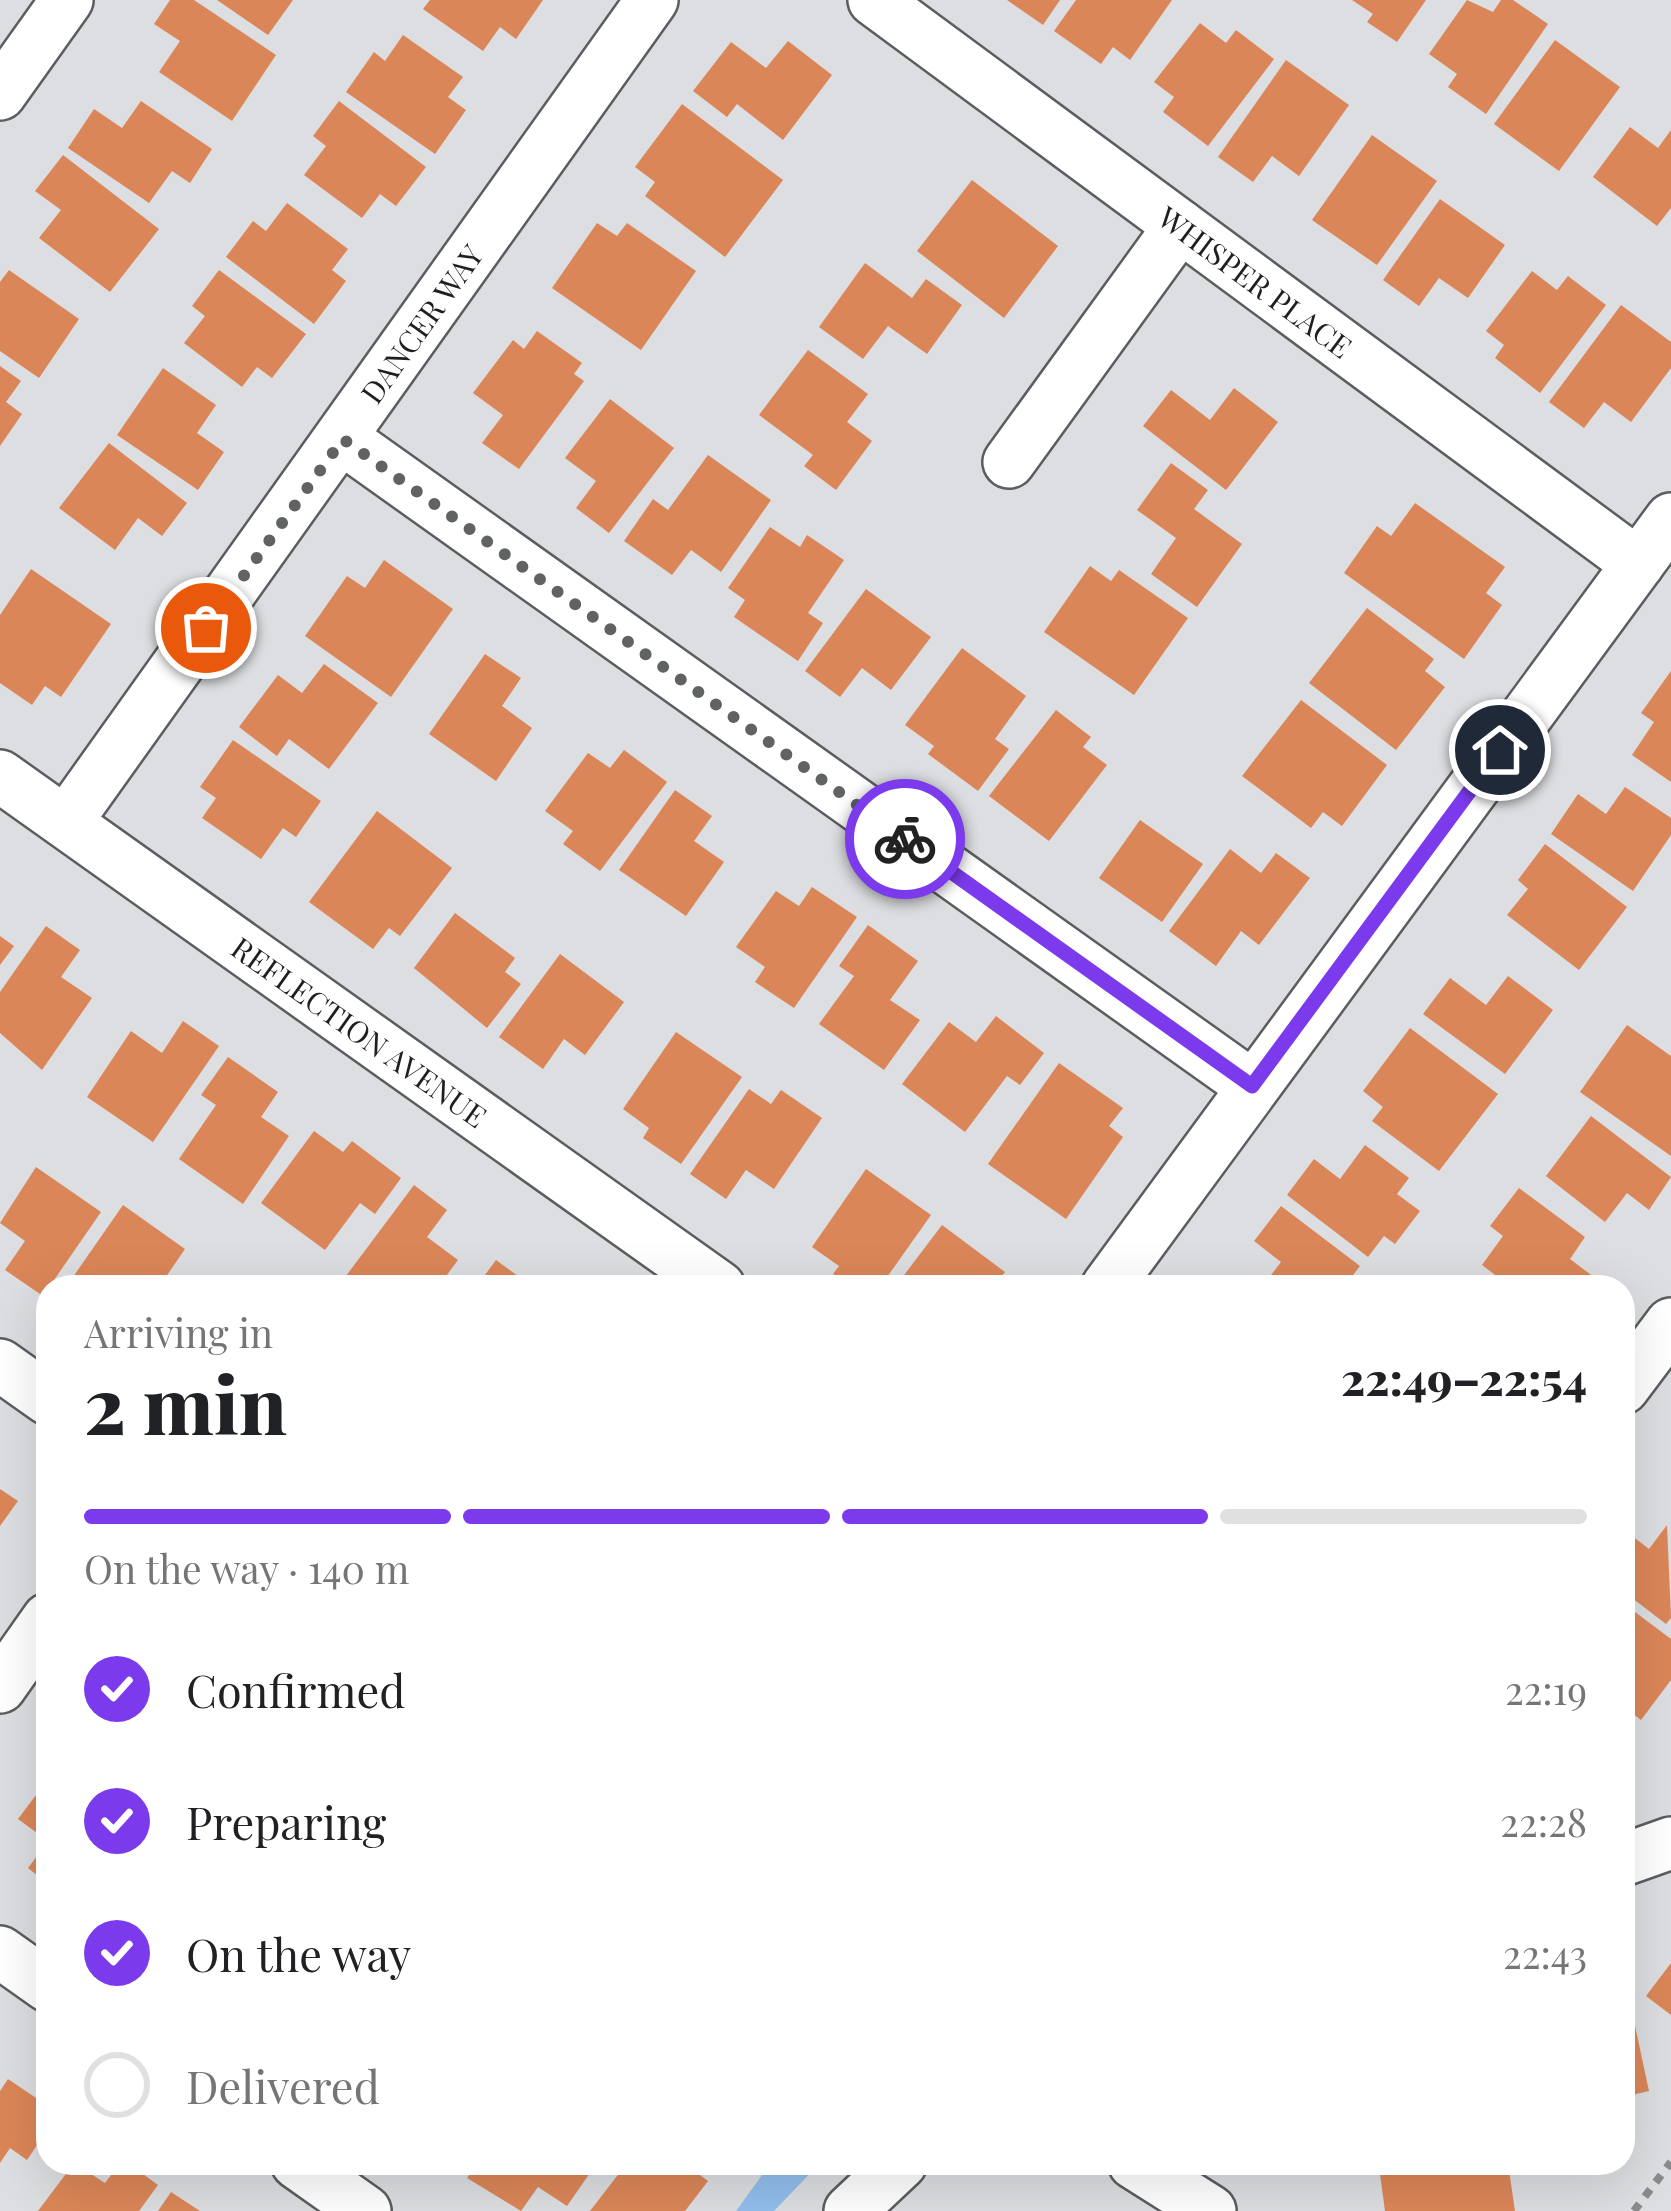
<!DOCTYPE html>
<meta charset="utf-8">
<style>
:root{--surface:#fff;--page:#f2f2f2;--text:#202124;--muted:#757577;--line:#e0e0e0;--accent:#7c3aed}
body{margin:0;font-family:"Playfair Display",serif;background:var(--page);color:var(--text);height:100vh;display:flex;flex-direction:column;font-size:45px;white-space:nowrap}
*{box-sizing:border-box;margin:0}
p{font-size:39px;color:var(--muted)}
.icon{flex:none;width:66px;height:66px;fill:none;stroke:currentColor;stroke-width:2;stroke-linecap:round;stroke-linejoin:round}
.map{position:relative;flex:1;overflow:hidden}
.drawer{position:absolute;left:36px;top:1275px;width:1599px;height:900px;display:flex;flex-direction:column;background:var(--surface);border-radius:36px;box-shadow:0 12px 48px #0002}
.drawer>*{flex:none}
.pin{position:absolute;display:grid;place-items:center;width:102px;height:102px;color:#fff;margin:-51px;border:6px solid #fff;border-radius:50%;box-shadow:0 3px 12px #0007}
.courier{position:absolute;display:grid;place-items:center;width:120px;height:120px;margin:-60px;border:9px solid #7c3aed;border-radius:50%;background:#fff;color:#222;box-shadow:0 3px 15px #0007}
.summary em{font-style:normal;font-weight:800}
.summary div{display:flex;flex-direction:column-reverse}
.summary{display:flex;align-items:center;justify-content:space-between;height:204px;padding:0 48px}
h1{font-size:78px;font-weight:800;line-height:90px}
.bar{display:grid;grid-template-columns:repeat(4,1fr);gap:18px 12px;align-content:center;height:144px;padding:0 48px}
.bar i{height:15px;border-radius:9px;background:var(--line)}
.bar .on{background:var(--accent)}
.bar p{grid-column:span 4}
ol{padding:0 48px;list-style:none}
li{display:flex;align-items:center;gap:36px;height:132px}
li p{margin-inline-start:auto}
li .icon{padding:12px;border-radius:50%;background:var(--accent);color:#fff;stroke-width:4}
li:last-child{color:var(--muted)}
li i{width:66px;height:66px;border:6px solid var(--line);border-radius:50%}
.map>svg:first-child{display:block}
</style>
<div class="map">
<svg width="1671" height="2211" viewBox="0 0 1671 2211">
<rect width="100%" height="100%" fill="#dcdee1"/>
<path fill="#92beed" d="M771,2163h49l-46,48h-38z"/>
<path fill="#db8658" d="M170,0h24l82,55 -44,66 -73,-49 21,-31 -26,-17z
M217,0h76l-25,35z
M430,0h113l-27,39 -16,-12 -17,24 -60,-42z
M1007,0h53l-17,25z
M1076,0h96l-42,60 -17,-13 -12,17 -47,-33z
M1352,0h74l-29,42 -30,-20 6,-8z
M1467,0l26,12 8,-12h12l35,24 -62,90 -38,-27 9,-13 -28,-20z
M1200,23l26,20 10,-13 38,29 -66,87 -45,-34 11,-15 -20,-15z
M403,35l60,42 -15,20 18,13 -31,44 -89,-62 28,-40 11,9z
M1555,40l65,47 -61,84 -65,-47z
M788,41l44,34 -49,65 -46,-36 -10,13 -34,-26 38,-49 35,26z
M1286,60l63,45 -50,71 -27,-20 -19,26 -35,-25z
M141,101l71,48 -22,34 -18,-12 -23,32 -81,-55 26,-39 28,19z
M339,101l87,66 -30,39 -16,-12 -18,24 -58,-43 22,-29 -13,-10z
M682,104l101,76 -58,77 -80,-61 10,-14 -20,-15z
M1630,127l28,21 13,-18v78l-14,18 -64,-49z
M1372,135l65,46 -60,84 -65,-45z
M63,155l96,74 -49,63 -71,-54 22,-28 -26,-19z
M972,180l86,66 -54,72 -87,-67z
M1440,199l65,46 -37,53 -29,-20 -20,28 -36,-26z
M287,203l61,46 -16,21 14,11 -32,43 -88,-67 27,-36 13,10z
M597,223l20,13 10,-13 69,48 -55,79 -89,-62z
M865,263l47,35 14,-19 36,26 -35,49 -39,-28 -25,33 -44,-32z
M9,270l70,49 -40,59 -39,-27v-69z
M219,270l87,64 -34,44 -15,-11 -15,20 -58,-44 21,-27 -13,-10z
M1532,271l25,19 11,-14 38,29 -66,88 -45,-35 9,-13 -18,-14z
M1621,305l50,37v26l-40,54 -27,-20 -20,26 -35,-26z
M537,331l45,32 -8,11 10,7 -65,88 -37,-26 21,-28 -30,-22 40,-53 11,9z
M808,350l60,44 -21,28 25,19 -36,49 -32,-24 9,-11 -54,-40z
M0,366l21,15 -15,21 16,12 -22,32z
M163,368l53,37 -19,28 27,19 -26,38 -81,-55z
M1234,388l44,34 -52,68 -83,-64 28,-36 39,30z
M610,399l64,49 -65,85 -33,-25 20,-27 -31,-23z
M109,443l78,60 -25,33 -24,-18 -23,32 -56,-42z
M708,455l63,45 -50,72 -30,-22 -19,25 -48,-34 29,-42 15,11z
M1171,463l37,27 -14,19 48,35 -45,63 -46,-33 25,-36 -39,-28z
M1415,503l90,64 -19,26 16,12 -38,54 -120,-86 33,-47 14,10z
M770,527l30,20 7,-12 37,25 -36,53 15,10 -25,38 -64,-44 11,-17 -17,-12z
M384,560l69,49 -62,88 -86,-61 42,-60 18,12z
M1090,566l21,15 8,-11 69,48 -54,77 -90,-63z
M31,569l80,55 -50,73 -16,-11 -13,19 -32,-22v-68z
M866,589l65,48 -40,53 -29,-22 -22,29 -35,-26z
M1367,608l67,51 -9,12 20,16 -49,63 -87,-67z
M962,648l64,48 -31,43 14,10 -31,42 -50,-37 6,-8 -29,-21z
M485,654l36,24 -19,28 30,22 -36,53 -67,-47z
M324,664l54,39 -49,66 -40,-30 -12,17 -38,-29 39,-52 24,18z
M1671,671v111l-39,-27 22,-33 -13,-9z
M1301,700l86,65 -45,61 -19,-14 -12,16 -69,-52z
M1056,710l35,27 -8,10 24,18 -58,76 -60,-45z
M233,740l88,61 -25,36 -13,-9 -22,31 -59,-41 14,-20 -16,-11z
M624,750l43,32 -67,89 -37,-27 10,-13 -28,-20 43,-58 22,15z
M1625,787l46,31v17l-38,56 -82,-57 27,-40 28,20z
M675,790l37,26 -18,25 30,21 -38,54 -67,-46z
M377,811l75,57 -52,68 -11,-8 -16,21 -64,-47z
M1140,820l63,44 -41,58 -63,-44z
M1545,844l82,63 -48,63 -72,-55 21,-26 -10,-9z
M1230,849l31,24 15,-20 34,25 -51,67 -18,-14 -25,35 -47,-35z
M812,887l45,30 -63,91 -39,-26 10,-15 -29,-20 40,-56 23,15z
M455,913l60,45 -10,14 16,12 -34,44 -73,-60z
M868,925l50,36 -28,39 30,20 -36,50 -65,-46 35,-48 -15,-10z
M46,926l34,24 -19,27 31,21 -50,72 -42,-37v-41z
M0,936l14,10 -14,19z
M560,954l64,48 -39,53 -21,-16 -21,30 -44,-32z
M1508,976l45,34 -48,64 -82,-60 27,-36 36,27z
M996,1016l48,37 -24,32 -13,-9 -42,56 -63,-48 47,-62 27,20z
M183,1021l36,25 -66,96 -66,-45 44,-66 31,22z
M1627,1025l44,31v100l-91,-64z
M1410,1028l88,66 -59,77 -67,-50 11,-14 -20,-16z
M676,1032l66,45 -61,87 -38,-26 6,-10 -26,-19z
M228,1057l50,35 -17,25 28,19 -46,68 -64,-45 37,-54 -15,-10z
M1059,1063l64,45 -14,18 14,11 -57,82 -78,-55z
M749,1089l22,15 10,-14 41,28 -48,71 -28,-19 -20,29 -36,-25z
M1591,1116l80,61 -22,33 -22,-17 -22,29 -59,-46z
M314,1131l29,21 9,-11 49,37 -26,36 -15,-11 -35,47 -64,-47z
M1365,1145l44,33 -12,16 23,17 -25,33 -11,-8 -16,21 -81,-62 27,-36 26,20z
M36,1167l65,45 -58,84 -38,-26 20,-29 -25,-18z
M866,1169l65,46 -51,72h-28l-19,-13 6,-8 -27,-19z
M414,1185l33,25 -20,27 31,23 -20,27h-77l-15,-11z
M1519,1188l66,49 -15,22 29,22 -5,6h-83l-29,-22 21,-29 -13,-10z
M123,1205l62,44 -26,38h-93z
M1281,1206l79,60 -16,21h-82l19,-25 -27,-21z
M942,1225l63,47 -11,15h-99z
M496,1260l37,27h-57z
M1471,1276l15,11h-24z
M0,1489l18,12 -18,25z
M1667,1525l4,93 -5,6 -43,-33v-62l26,20z
M1623,1603l48,36v41l-30,40 -18,-14z
M48,1779v105l-20,-16 20,-27 -30,-22z
M1671,1963v52l-25,-19z
M1623,1970l26,121 -26,6z
M8,2079l40,27v23l-21,31 -17,-12 -10,15v-72z
M74,2163l31,20 15,-20h8l30,22 -19,26h-101z
M478,2163h119l-30,43 -29,-19 -17,24 -54,-33z
M627,2163h26l14,11 9,-11h8l24,18 -23,30h-95z
M1459,2163h49l7,48h-130l-5,-37z
M171,2192l29,19h-42z"/>
<g fill="none" stroke-linecap="round" stroke-linejoin="round">
<g stroke="#5b5d5f" stroke-width="56">
<g id="minor">
<path id="s1" d="M874,0l764,564"/>
<path d="M0,94l67,-94"/>
<path d="M343,439l909,647"/>
<path d="M1009,462l171,-236"/>
<path id="s2" d="M0,776l719,511"/>
<path id="s3" d="M66,822l586,-822"/>
<path d="M1107,1287l564,-768"/>
<path d="M0,1365l48,34"/>
<path d="M1623,1388l48,-64"/>
<path d="M0,1687l48,-68"/>
<path d="M1623,1860l48,-17"/>
<path d="M0,1952l48,34"/>
<path d="M297,2163l68,48"/>
<path d="M1134,2163l76,48"/>
<path d="M850,2211l51,-48"/>
</g>
</g>
<path stroke="#8a8b8d" stroke-width="8" stroke-dasharray="9 9" stroke-linecap="butt" d="M1634,2211l37,-49"/>
<use href="#minor" stroke="#fff" stroke-width="51"/>
</g>
<g fill="none" stroke-linecap="round" stroke-linejoin="round">
<path stroke="#606264" stroke-width="12" stroke-dasharray="0 21.6" d="M206,628l137,-189 562,400"/>
<path stroke="#7c3aed" stroke-width="15" d="M905,839l347,247 248,-336"/>
</g>
<g text-anchor="middle" dominant-baseline="central" stroke-width="12" stroke-linejoin="round" paint-order="stroke">
<g font-size="30" fill="#1e1f20" stroke="#dcdee1">
<text stroke="none"><textPath href="#s1" startOffset="474">WHISPER PLACE</textPath></text>
<text stroke="none"><textPath href="#s3" startOffset="612">DANCER WAY</textPath></text>
<text stroke="none"><textPath href="#s2" startOffset="441">REFLECTION AVENUE</textPath></text>
</g>
</g>
</svg>
<div class="pin" style="left:206px;top:628px;background:#ea580c"><svg class="icon" aria-label="bag" viewBox="0 0 24 24"><path d="M5 8h14l-1 12H6zM9 8a3 3 0 0 1 6 0"/></svg></div>
<div class="pin" style="left:1500px;top:750px;background:#1f2937"><svg class="icon" aria-label="home" viewBox="0 0 24 24"><path d="M3 11l9-7 9 7M6 9v11h12V9"/></svg></div>
<div class="courier" style="left:905px;top:839px"><svg class="icon" aria-label="bike" viewBox="0 0 24 24"><circle cx="6" cy="16" r="4"/><circle cx="18" cy="16" r="4"/><path d="M6 16l4-8h5l3 8M10 8l3 8H6M13 5h3"/></svg></div>
<section class="drawer">
<div class="summary"><div><h1>2 min</h1><p>Arriving in</p></div><em>22:49–22:54</em></div>
<div class="bar"><i class="on"></i><i class="on"></i><i class="on"></i><i></i><p>On the way · 140 m</p></div>
<ol>
<li><svg class="icon" aria-label="check" viewBox="0 0 24 24"><path d="M5 12l5 5 9-10"/></svg>Confirmed<p>22:19</p></li>
<li><svg class="icon" aria-label="check" viewBox="0 0 24 24"><path d="M5 12l5 5 9-10"/></svg>Preparing<p>22:28</p></li>
<li><svg class="icon" aria-label="check" viewBox="0 0 24 24"><path d="M5 12l5 5 9-10"/></svg>On the way<p>22:43</p></li>
<li><i></i>Delivered</li>
</ol>
</section>
</div>
